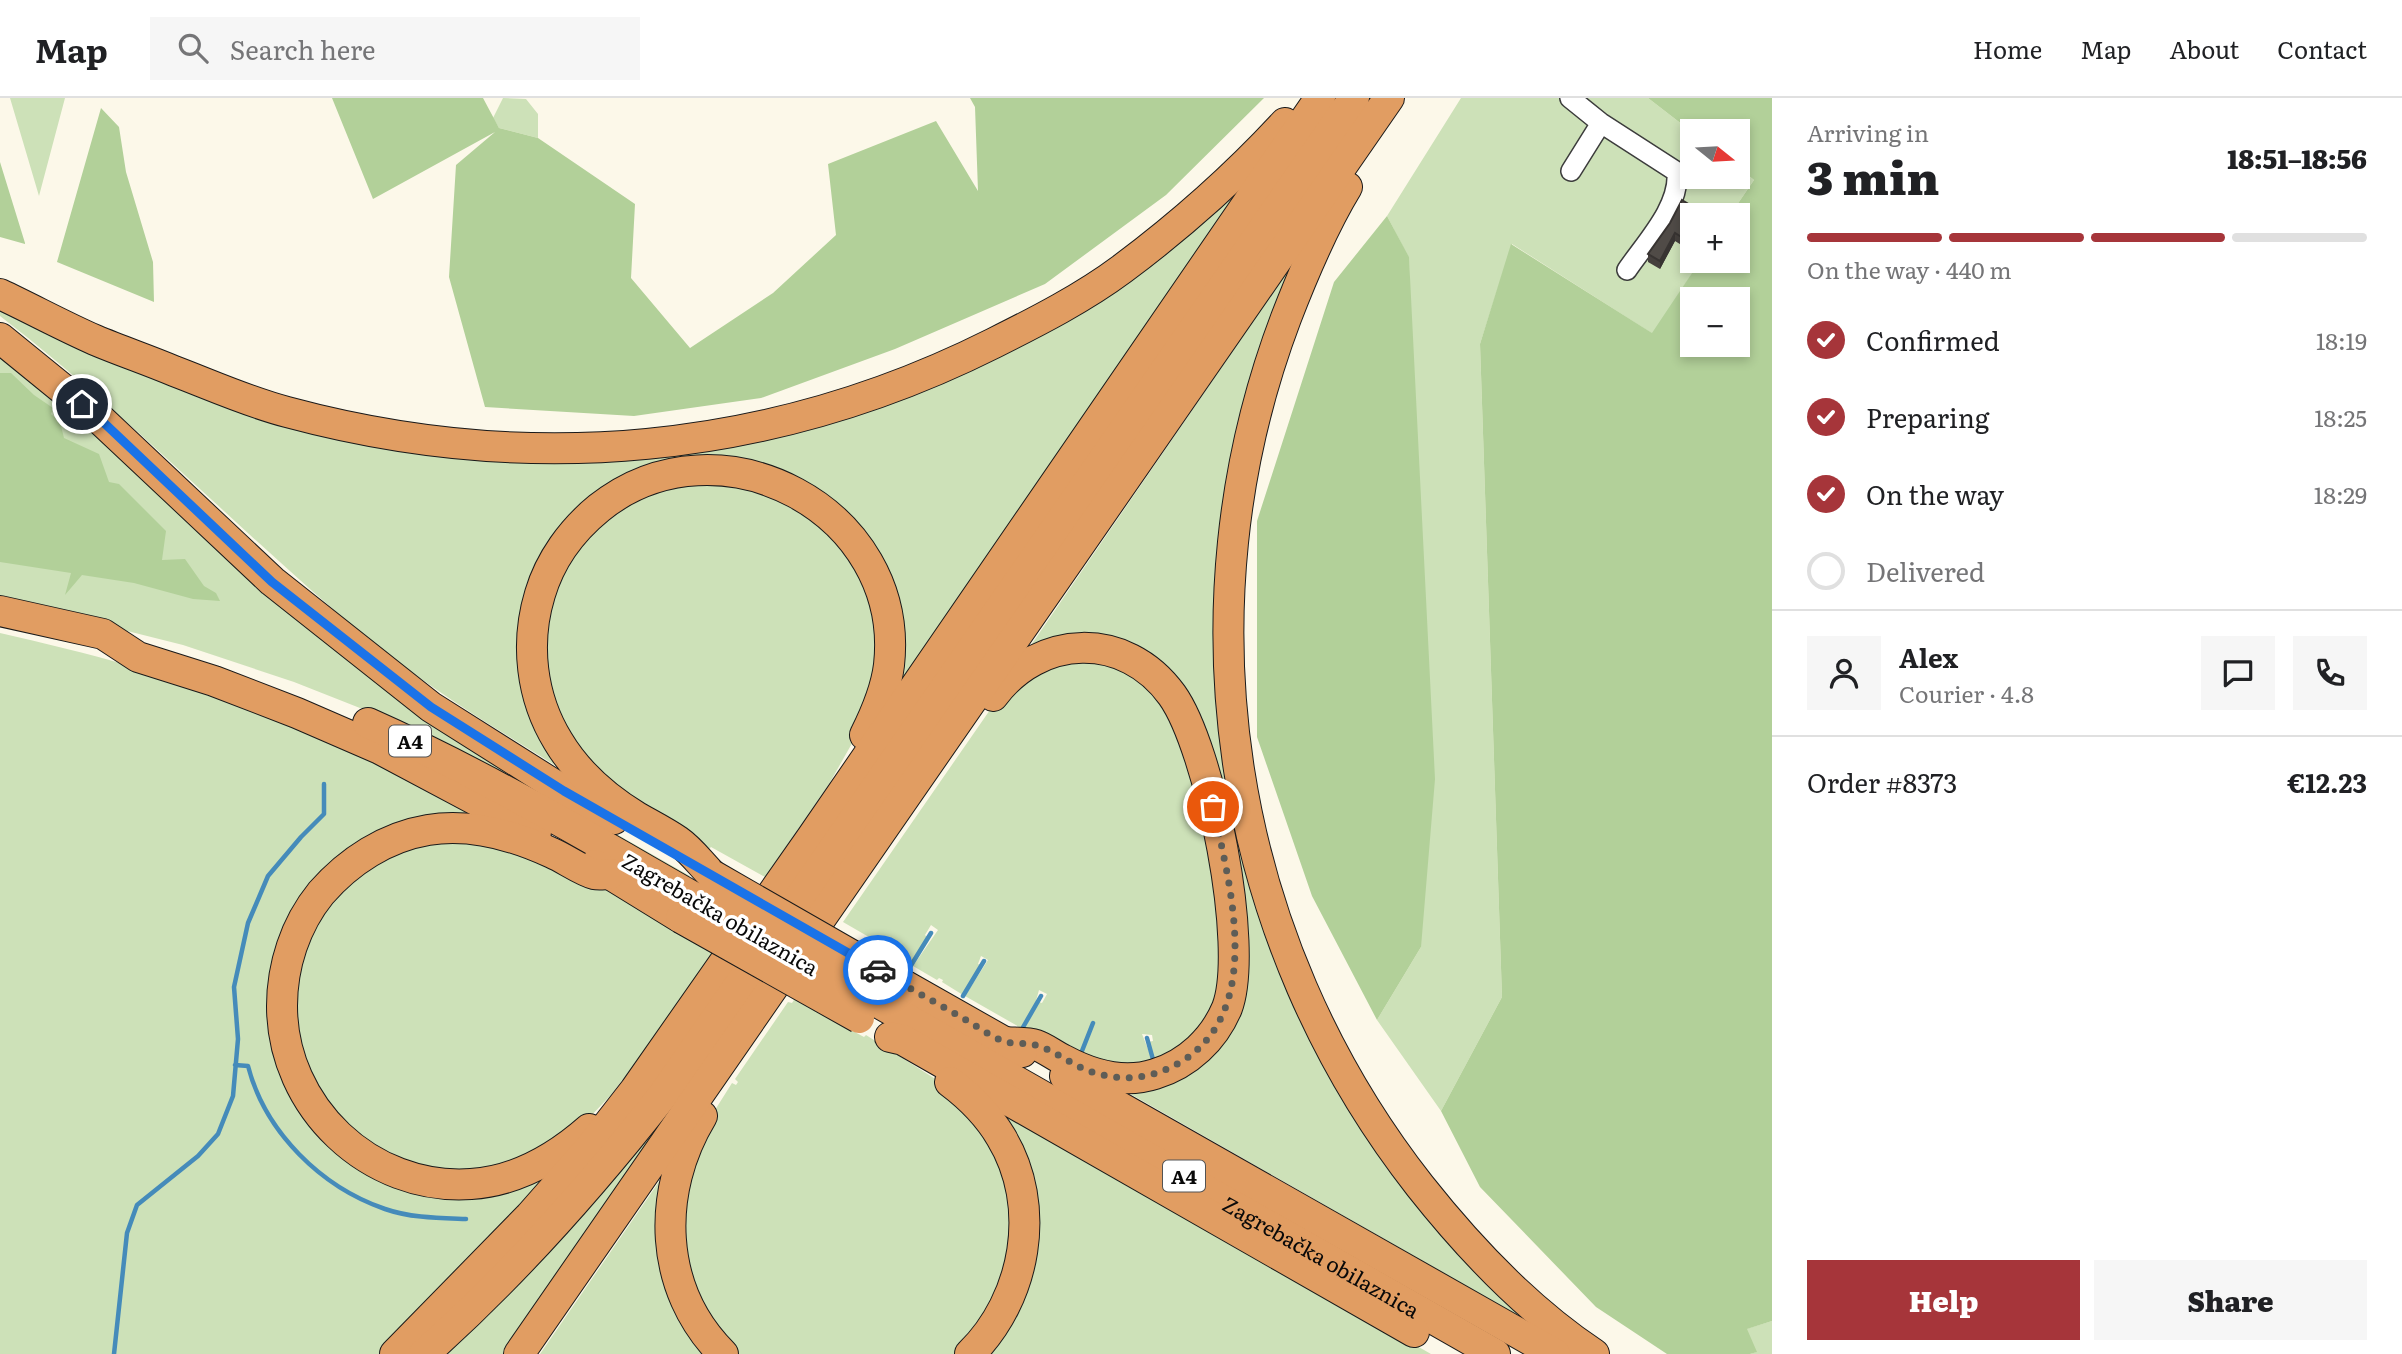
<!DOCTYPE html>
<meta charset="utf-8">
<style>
:root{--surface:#fff;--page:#f6f6f6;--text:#202124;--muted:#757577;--line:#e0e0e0;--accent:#a6353a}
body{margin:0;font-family:Literata,serif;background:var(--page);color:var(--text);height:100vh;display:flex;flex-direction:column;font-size:26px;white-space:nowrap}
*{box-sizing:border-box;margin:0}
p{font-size:23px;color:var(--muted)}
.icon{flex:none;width:38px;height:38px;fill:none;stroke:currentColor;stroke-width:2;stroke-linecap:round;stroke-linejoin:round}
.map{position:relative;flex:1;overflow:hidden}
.drawer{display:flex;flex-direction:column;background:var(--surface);width:630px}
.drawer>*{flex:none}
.needle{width:46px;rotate:108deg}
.fabs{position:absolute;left:1680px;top:21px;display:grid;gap:14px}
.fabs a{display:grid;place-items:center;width:70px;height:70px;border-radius:0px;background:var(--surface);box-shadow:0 4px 10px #0003;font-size:35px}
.pin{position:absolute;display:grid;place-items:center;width:60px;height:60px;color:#fff;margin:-30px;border:4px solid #fff;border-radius:50%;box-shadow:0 2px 7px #0007}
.courier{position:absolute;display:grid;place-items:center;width:70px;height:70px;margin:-35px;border:5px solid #1a73e8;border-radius:50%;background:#fff;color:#222;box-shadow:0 2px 9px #0007}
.overview em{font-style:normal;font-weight:800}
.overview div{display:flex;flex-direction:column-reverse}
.overview{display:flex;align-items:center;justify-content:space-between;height:119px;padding:0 35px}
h1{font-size:46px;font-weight:800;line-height:52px}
.bar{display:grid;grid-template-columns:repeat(4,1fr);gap:10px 7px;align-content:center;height:84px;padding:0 35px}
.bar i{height:9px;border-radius:5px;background:var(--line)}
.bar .selected{background:var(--accent)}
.bar p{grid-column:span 4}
.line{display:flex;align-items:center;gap:18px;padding:0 35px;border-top:2px solid var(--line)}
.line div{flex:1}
.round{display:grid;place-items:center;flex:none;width:74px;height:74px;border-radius:0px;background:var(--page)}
ol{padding:0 35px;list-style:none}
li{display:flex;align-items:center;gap:21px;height:77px}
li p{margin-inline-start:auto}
li .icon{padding:7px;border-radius:50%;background:var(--accent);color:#fff;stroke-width:4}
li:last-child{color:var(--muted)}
li i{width:38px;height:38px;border:4px solid var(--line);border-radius:50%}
.action{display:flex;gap:14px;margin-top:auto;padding:14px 35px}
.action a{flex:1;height:80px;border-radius:0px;background:var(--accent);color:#fff;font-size:28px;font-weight:800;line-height:80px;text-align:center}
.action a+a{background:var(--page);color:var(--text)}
header{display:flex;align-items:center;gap:42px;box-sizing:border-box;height:98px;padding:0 35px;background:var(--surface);border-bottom:2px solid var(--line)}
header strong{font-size:33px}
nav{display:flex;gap:38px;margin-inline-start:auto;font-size:24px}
.search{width:490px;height:63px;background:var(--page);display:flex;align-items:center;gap:18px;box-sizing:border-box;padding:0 24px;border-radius:0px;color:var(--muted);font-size:26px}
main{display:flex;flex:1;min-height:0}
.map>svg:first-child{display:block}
</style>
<header>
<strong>Map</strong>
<div class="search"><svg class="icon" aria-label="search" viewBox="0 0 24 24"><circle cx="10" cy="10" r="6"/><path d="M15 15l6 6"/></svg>Search here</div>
<nav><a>Home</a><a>Map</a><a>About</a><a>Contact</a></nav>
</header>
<main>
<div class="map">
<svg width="1772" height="1256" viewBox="0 0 1772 1256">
<rect width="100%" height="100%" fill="#fcf8e9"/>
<path fill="#cde1b8" d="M10,0h55l-26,98z
M503,0l23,1 12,15v24l-39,-10 -6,-10z
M1461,0h187l44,34v45h46v-10l16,13 -24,35h-38v46h8l-47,73 -141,-90 -32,100 22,653 -61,114 -64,-91 44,-73 -12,-689 -22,-42z
M1270,53l-372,544 2,-41 -84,-162 -166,-22 -121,123 32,176c-66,-41 -134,-82 -194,-131 -125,-104 -238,-223 -367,-322v-11l166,73 387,80 411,-89z
M1307,145l-87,399 84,373 234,312 -418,-239 27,-3 95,-96 -73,-315 -140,-26z
M0,255l569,454 121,69 -4,5 -321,-171 -71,-28 -111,-37 -183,-46z
M710,383l65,12 58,40 37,60 10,60 -21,78 -30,53 -64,93 -54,-30 -3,3 -80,-50 -53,-51 -28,-56 -5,-59 15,-58 36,-49 44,-30z
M0,535c43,10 87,20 130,33 122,40 239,93 355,149l-156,53 -59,150 95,152 188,1 -171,183h-382z
M1060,561l60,5 48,39 37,114 21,157 -25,60 -45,31 -8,-23 5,-1 -1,-6 -10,-1 12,30 -4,2 -70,-6 5,-14 -6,13 -56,-30 16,-27 3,1 5,-9 -8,-4 -5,18 -13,20 -56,-32 23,-36 -7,-4 -3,8 3,1 -18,30 -21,-13 1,-2 -4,-2 -2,2 -24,-14 25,-36 -7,-5 -6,10 2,2 -15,25 -69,-40 149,-215z
M473,741l89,28 39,19 113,67 -73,103 -31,40 -22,23 -26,21 -64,30 -70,1 -78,-38 -45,-61 -13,-79 25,-75 53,-54 50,-21z
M790,899l74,40 2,-2 71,45 59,67 19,66 -13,80 -46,61h-219l-45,-61 -12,-84 35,-99 17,-27 4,2 2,-3 -3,-3 53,-77 4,1 2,-3z
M705,968l-199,288h-64z
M992,1005l439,251h-448l46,-81z
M665,1075l46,181h-171z
M1772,1223v33h-22l6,-2 -10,-23z"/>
<path fill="#b2d099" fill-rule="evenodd" d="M332,0h151l16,30 39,10 97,66 -4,74 59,70 83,-55 63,-58 -8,-71 108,-43 42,70 -3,-84 -5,-9h294l-98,97 -121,89 -150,65 -134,49 -127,18 -149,-9 -36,-130 7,-112 39,-33 -122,67z
M1648,0h124v1223l-25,8 10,23 -7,2h-83l-71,-47 -116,-120 -39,-76 61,-114 -22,-653 31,-100 141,89 48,-72h38v-46h-8l24,-35 -16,-13v-36l-46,1zM1692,201h46v46h-46z
M101,10l18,19 7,45 27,90 1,40 -97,-40z
M0,64l25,81v1l-25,-7z
M1387,118l22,41 26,522 -14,168 -44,73 -65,-124 -55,-159v-216l77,-239z
M0,275h11l23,22 19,13 -2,6 9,8 4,16 35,16 10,28 10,2 47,47 -4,29 23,-1 19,27 12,7 4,8 -27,-2 -59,-16 -52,-8 -17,20 6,-22 -71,-11z"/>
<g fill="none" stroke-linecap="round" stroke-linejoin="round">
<path stroke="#458bba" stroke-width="4.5" d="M910,869l21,-34
M963,898l21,-35
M1022,931l19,-33
M1147,940l7,25
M1080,958l13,-33
M235,967l13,1c17,66 73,121 137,143 26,9 54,9 81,10
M114,1256l13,-121 10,-28 61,-49 20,-22 15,-38 5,-57 -4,-52 14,-64 20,-47 33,-39 23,-23v-30"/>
<g stroke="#3c3c3c" stroke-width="22">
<path id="minor" d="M1570,0l31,25 76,49c3,35 -31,70 -50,98
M1571,73l30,-48"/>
</g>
<g stroke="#1a1a1a" stroke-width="32">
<g id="highway">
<path d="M1347,89c-25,41 -44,87 -61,131 -111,293 -59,622 134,868 49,62 108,124 174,168"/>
<path d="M0,196c32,15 63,32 95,46 26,11 53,20 79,31 37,14 74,31 113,41 241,65 484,43 707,-69 44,-22 89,-45 128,-74 59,-44 114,-93 163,-146"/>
<path d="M0,240l102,83 170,160 159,126 133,84 50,28"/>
<path d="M0,513l103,23 35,23 76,24 83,32 83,36 156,83"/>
<path d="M993,598c46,-62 132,-66 179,-1 38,53 78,252 55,313 -13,31 -39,56 -72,66 -31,10 -63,1 -91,-14 -9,-4 -19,-12 -28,-15 -9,-3 -22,-2 -32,-3"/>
<path d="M368,625c113,50 220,114 327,175"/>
<path d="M595,767l86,53"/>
<path d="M712,777c-11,-11 -21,-25 -34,-34 -13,-9 -27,-16 -41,-24 -31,-19 -60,-44 -79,-76 -27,-44 -33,-98 -18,-147 10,-34 32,-64 59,-86 120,-96 307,3 290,157 -3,25 -13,48 -24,70"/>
<path d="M888,878l134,76"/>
<path id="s1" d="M872,901l623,355"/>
<path d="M890,939l13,3 511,292"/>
<path d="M1065,978l490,278"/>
<path d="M950,984c20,15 38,33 51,55 42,69 25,162 -31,217"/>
<path d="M702,1018c-46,76 -44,173 21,238"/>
<path d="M589,1031c-33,29 -73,52 -118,55 -101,7 -189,-77 -189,-178 0,-40 13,-81 39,-113 28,-32 65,-56 107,-63 43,-7 85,5 124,23 12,5 30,18 42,21 5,1 11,0 16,0"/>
<path d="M395,1256l135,-138 59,-67 46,-59 177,-253 508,-739"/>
<path d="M424,1256c89,-79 166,-166 239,-259l691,-997"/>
<path d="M519,1256l870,-1256"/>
</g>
</g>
<use href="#minor" stroke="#fff" stroke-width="19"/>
<use href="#highway" stroke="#e19d62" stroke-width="30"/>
<g stroke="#1a1a1a" stroke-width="32" stroke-linecap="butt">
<path id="highway-bridge" d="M712,777l176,101
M695,800l177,101
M681,820l178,100"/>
</g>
<use href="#highway-bridge" stroke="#e19d62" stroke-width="30"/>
</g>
<path fill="#45403d" d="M1682,102l18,11v4h-8v17l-9,14 -8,-5 -15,28 -12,-7v-8l22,-31z"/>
<path fill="#383432" d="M1692,126v8l-9,14v-8z
M1675,135v8l-15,28v-8z"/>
<path fill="#504b47" stroke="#383432" stroke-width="2" d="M1682,102l18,11 -2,4h-6v9l-9,14 -8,-5 -15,28 -12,-7 22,-31z"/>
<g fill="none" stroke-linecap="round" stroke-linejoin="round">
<path stroke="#5e5d57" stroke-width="7" stroke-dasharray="0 12.6" d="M878,872c29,17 59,33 88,50 12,7 24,16 37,21 10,4 22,1 32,4 23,6 41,25 68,30 27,6 52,2 76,-12 87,-51 51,-177 34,-256"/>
<path stroke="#1a73e8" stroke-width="9" d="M82,306l20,17 170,161 159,125 133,84 314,179"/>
</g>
<g text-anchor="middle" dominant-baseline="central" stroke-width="7" stroke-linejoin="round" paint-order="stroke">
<g fill="#fff" stroke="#535353" stroke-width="2">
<rect x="389" y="627.5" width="42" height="31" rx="5"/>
<rect x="1163" y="1062.5" width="42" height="31" rx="5"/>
</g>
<g font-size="19" font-weight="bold" fill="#090909">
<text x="410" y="643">A4</text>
<text x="1184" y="1078">A4</text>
</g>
<g font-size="21" fill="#090909" stroke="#fff">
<text transform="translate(721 815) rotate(30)">Zagrebačka obilaznica</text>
<text stroke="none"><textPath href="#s1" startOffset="518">Zagrebačka obilaznica</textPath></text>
</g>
</g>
</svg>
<div class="fabs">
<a><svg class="needle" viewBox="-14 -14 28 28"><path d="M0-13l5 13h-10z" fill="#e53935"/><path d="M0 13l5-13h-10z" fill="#757577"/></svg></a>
<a>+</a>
<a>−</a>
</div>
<div class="pin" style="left:1213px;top:709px;background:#ea580c"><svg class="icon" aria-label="bag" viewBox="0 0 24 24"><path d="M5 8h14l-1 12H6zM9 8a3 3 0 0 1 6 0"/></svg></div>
<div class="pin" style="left:82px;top:306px;background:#1f2937"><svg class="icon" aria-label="home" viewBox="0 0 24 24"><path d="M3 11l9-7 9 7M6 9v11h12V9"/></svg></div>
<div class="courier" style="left:878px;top:872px"><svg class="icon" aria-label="car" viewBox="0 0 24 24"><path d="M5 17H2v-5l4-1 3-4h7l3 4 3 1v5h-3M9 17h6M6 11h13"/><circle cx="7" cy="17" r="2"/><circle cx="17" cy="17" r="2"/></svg></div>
</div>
<section class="drawer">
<div class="overview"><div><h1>3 min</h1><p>Arriving in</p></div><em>18:51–18:56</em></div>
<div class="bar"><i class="selected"></i><i class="selected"></i><i class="selected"></i><i></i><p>On the way · 440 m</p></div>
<ol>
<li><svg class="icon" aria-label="check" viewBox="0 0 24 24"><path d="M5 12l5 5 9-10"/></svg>Confirmed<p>18:19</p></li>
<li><svg class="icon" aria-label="check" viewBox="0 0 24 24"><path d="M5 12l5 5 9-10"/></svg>Preparing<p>18:25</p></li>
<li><svg class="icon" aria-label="check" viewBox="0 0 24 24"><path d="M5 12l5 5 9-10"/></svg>On the way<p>18:29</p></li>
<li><i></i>Delivered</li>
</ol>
<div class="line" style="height:126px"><a class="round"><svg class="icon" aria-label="person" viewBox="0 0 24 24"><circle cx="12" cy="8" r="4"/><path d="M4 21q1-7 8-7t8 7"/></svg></a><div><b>Alex</b><p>Courier · 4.8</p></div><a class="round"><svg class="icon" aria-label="chat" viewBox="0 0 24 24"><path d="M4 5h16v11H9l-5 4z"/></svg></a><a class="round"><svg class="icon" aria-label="phone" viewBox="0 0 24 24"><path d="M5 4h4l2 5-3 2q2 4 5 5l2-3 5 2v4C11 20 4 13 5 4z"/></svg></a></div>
<div class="line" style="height:91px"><div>Order #8373</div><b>€12.23</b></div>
<div class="action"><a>Help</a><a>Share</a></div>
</section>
</main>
